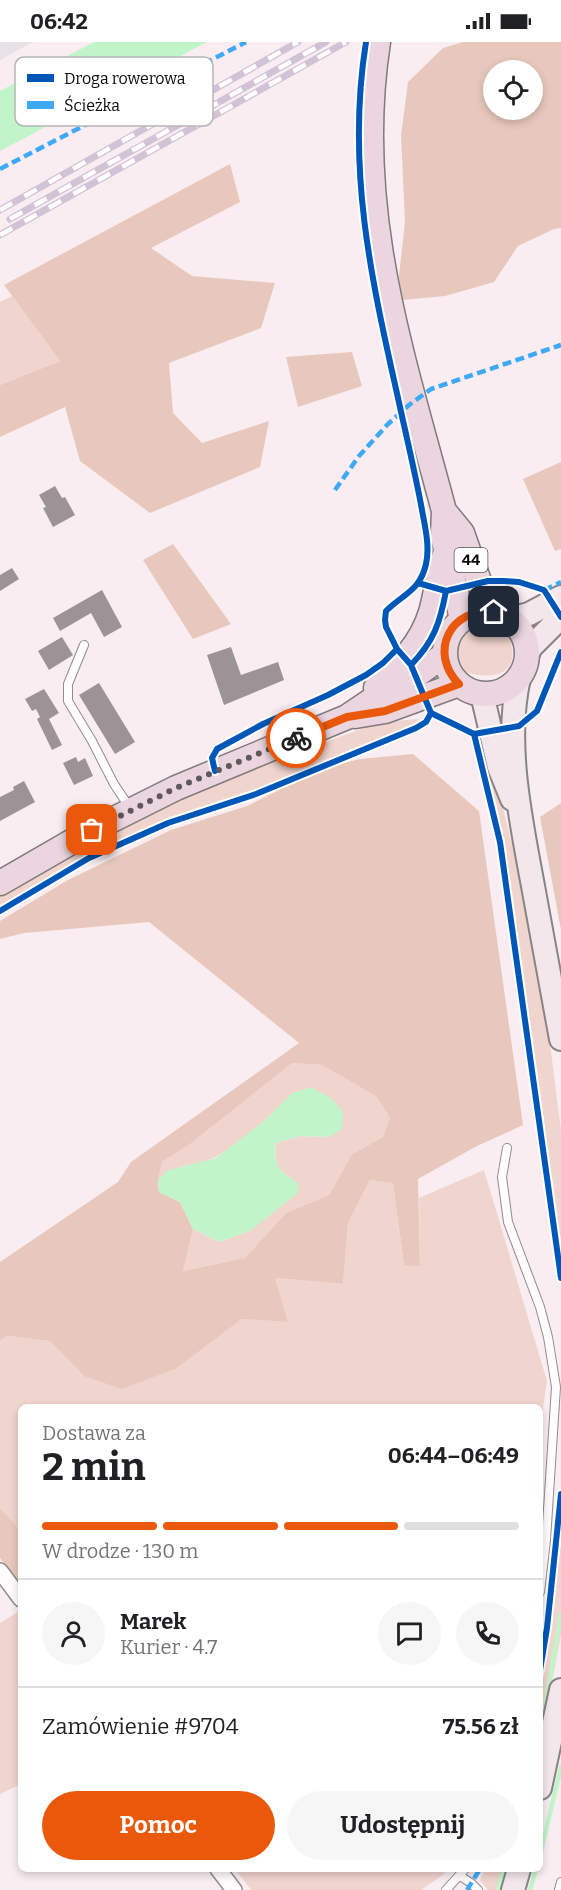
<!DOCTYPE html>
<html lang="pl">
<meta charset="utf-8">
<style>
:root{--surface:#fff;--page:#f6f6f6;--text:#202124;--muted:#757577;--line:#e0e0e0;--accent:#ea580c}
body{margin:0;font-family:Bitter,serif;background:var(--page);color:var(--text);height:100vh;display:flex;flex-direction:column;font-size:22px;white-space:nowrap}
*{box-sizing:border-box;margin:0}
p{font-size:20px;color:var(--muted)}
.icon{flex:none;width:33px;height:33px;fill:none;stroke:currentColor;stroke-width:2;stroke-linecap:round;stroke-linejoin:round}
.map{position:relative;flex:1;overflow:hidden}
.drawer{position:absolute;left:18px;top:1362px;width:525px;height:468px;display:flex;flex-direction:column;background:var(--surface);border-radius:9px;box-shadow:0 3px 9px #0003}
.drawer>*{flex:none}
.fabs{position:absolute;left:483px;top:18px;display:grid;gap:12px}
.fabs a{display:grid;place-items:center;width:60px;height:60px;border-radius:50%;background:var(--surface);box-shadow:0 3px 9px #0003;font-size:30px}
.pin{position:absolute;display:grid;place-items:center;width:51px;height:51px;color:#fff;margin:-26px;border-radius:12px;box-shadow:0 3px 9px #0006}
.courier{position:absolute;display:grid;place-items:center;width:60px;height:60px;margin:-30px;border:4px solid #ea580c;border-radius:50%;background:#fff;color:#222;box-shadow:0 2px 8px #0007}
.overview em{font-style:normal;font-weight:700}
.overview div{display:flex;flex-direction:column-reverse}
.overview{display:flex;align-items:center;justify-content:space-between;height:102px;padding:0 24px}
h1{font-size:39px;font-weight:700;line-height:45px}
.bar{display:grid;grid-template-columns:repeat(4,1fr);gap:9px 6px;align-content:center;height:72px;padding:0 24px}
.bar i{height:8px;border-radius:4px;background:var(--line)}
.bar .active{background:var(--accent)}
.bar p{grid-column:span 4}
.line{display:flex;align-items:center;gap:15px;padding:0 24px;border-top:2px solid var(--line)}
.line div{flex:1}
.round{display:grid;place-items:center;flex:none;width:63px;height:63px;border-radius:32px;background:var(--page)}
.action{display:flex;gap:12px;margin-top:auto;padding:12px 24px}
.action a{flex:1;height:69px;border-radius:36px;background:var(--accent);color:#fff;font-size:24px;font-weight:700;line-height:69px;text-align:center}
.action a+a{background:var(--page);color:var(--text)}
.status{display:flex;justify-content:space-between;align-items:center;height:42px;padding:0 30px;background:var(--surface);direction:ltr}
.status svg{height:16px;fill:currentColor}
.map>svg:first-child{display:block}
</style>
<div class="status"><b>06:42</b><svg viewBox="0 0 49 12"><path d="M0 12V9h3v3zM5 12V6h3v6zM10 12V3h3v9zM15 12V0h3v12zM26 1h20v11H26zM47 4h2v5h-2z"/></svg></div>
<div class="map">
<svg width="561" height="1848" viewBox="0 0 561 1848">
<rect width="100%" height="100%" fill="#f9edf1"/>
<path fill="#e6e2e8" d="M0,0h33l-33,18z"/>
<path fill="#f0d5ce" d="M12,254l48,65 -60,24v-83z
M487,583l10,1 11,8c14,36 -7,47 -40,39 -5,-1 -9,-1 -13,-4 -10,-28 6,-40 32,-44z
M420,677l-9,6 -170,71 -69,22 -35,15 -65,31 -72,43v-14l179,-97 201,-74z
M486,699l36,143 23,120 16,127v111l-53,-376 -12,-63 -16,-59z
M292,1021l30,2 55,32 13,21 -7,19 -31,17 -23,41 -43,18 -41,45 -62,13 10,-42 26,13 32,-12 46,-48c-19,-12 -23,-16 -21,-39l24,-7 29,1 -37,-44c-22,23 -46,47 -75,63 -19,12 -42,5 -59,25l4,-19 27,-17z
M484,1128l63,211 -7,48v-22h-519v124l-21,-23v-168l8,-4 42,5 34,35 93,-8 65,-49 46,3 -14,-44 69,6 5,-61 22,-43 23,3 11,82h16l-1,-67z
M561,1501v92l-21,110v-53l5,-22z
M21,1568v174l-21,10v-171z
M235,1827h211l-2,5 -23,16h-170z
M485,1827h23l-6,21h-14l-8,-10z"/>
<path fill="#e8c8bc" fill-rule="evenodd" d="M463,0h98v186l-7,1 -36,17 -24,36 -49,14 -43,4 -3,-24 6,-54 -4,-86 7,-54 35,-34zM494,28h38v40h-38z
M230,122l10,38 -89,46 41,28 83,7 -14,45 -92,35 4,50 29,30 67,-22 -9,46 -110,46 -70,-52 -15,-54 -65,30v-52l60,-24 -56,-76z
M352,310l10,34 -64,21 -12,-50z
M561,420v87l-6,2 -32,-72z
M173,502l58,80 -38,15 -50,-79z
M413,712l66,57 44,314 -48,22 -57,32 2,87 -16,-1 -11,-82 -23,-3 -22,43 -5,61 -68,-6 13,44 -46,-3 -65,49 -55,21 -38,-13 -34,-35 -42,-5 -8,4v-78l118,-80 13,-20 168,-119 -150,-121 -125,11 -24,6v-18l68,-41 103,-50 76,-24 74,-37 39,-10zM292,1021l30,2 55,32 13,21 -7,19 -31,17 -23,41 -43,18 -41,45 -62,13 10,-42 -13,-27 -21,-10 -1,-11 4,-19 27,-17z
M561,761v127l-21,-113z
M0,1466l21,23v39l-4,12 -17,-24z"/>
<path fill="#c2f4c9" d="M94,0h113l-207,109v-60z
M311,1045l20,11 12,14 -1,17 -13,8 -29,-1 -24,7c-2,23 2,27 21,39l2,10 -48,38 -32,12 -26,-13 -13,-27 -21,-10 -1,-11 8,-10 50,-13 48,-37 28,-28z"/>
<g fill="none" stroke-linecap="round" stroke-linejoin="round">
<path stroke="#c2f4c9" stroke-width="4.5" d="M541,1690l20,-118
M540,1813l21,-88
M498,1848l6,-21
M530,1848l6,-21"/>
</g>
<path fill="#9c9397" d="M55,444l7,12 3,-1 10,18 -22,12 -10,-19 3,-1 -7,-12z
M12,526l7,11 -19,12v-16z
M102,548l20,37 -18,10 -13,-24 -31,18 -7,-13z
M62,595l11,18 -24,15 -11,-19z
M231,605l10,28 37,-13 6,18 -60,25 -17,-50z
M99,641l36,59 -20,12 -36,-59z
M44,647l15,24 -10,6 13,26 -10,5 -15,-31 3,-2 -4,-8 -4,2 -7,-12z
M76,715l2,5 7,-4 8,18 -19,9 -11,-22z
M24,739l11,21 -35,19v-24l14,-7 -1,-3z"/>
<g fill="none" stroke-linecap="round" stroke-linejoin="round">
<g stroke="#928c8e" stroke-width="10">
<path id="service" d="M84,603l-16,39v17l24,40 22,43 16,24
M507,1106l-5,29 6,45 32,85 8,30 8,50 -10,153 -6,52
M460,1834l11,7 7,7
M446,1848l19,-21
M559,1848l2,-8"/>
</g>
<g stroke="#928c8e" stroke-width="18">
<path id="minor" d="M0,1529l21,28
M218,1827l16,21"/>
</g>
<g stroke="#888385" stroke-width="26">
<path id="secondary" d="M509,577l20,-5 32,-17
M527,613l4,-8 30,-30
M519,636c-15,65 2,143 14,208 9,51 19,102 28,153
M482,652l17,73 13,32
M540,1746l21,-98
M513,1848l6,-21"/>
</g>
<g stroke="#7f7a7b" stroke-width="27">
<path id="primary" d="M378,0c-26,167 24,311 66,469l-1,25 19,83
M444,469l18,22 18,51 14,28
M445 611a41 41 0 1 1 82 0a41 41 0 1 1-82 0Z
M376,646c23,-22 46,-45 55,-76 6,-20 7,-41 15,-60
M355,674l30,-5 74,-27
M0,841l92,-53 84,-42 171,-71 40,-27 28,-14 29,-21"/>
</g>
<use href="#service" stroke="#fefcfd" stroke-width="8"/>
<use href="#minor" stroke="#fefcfd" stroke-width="15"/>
<use href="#secondary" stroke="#f4e7eb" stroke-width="22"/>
<use href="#primary" stroke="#ebd6df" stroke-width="24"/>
<g stroke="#d2c2d5" stroke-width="7">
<path id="rail" d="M0,168l298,-168
M10,177l316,-177
M0,193l346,-193"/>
</g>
<use href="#rail" stroke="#fff" stroke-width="4.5" stroke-dasharray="14" stroke-linecap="butt"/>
<path stroke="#3fa9f5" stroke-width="4.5" stroke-dasharray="9 4.5" stroke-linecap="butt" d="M0,127l246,-127
M335,448l24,-34 29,-32 21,-19 22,-16 130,-44
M544,548l17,-8
M467,1848l13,-21"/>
<g stroke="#fff" stroke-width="10">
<path id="cycleway" d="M366,0c-20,124 5,236 32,356 8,37 17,74 24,112 3,17 8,36 4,54 -6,27 -23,30 -40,47l-1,9 1,7 11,22 14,16 20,48 43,21 45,-8 18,-15 24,-59
M418,541l28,8 42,-10h16l15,1 25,8 17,27
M411,623c23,-24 29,-42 35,-74
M474,692l26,108 61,436
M215,729l-3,-13 5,-9 46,-25 65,-29 38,-20 17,-12 14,-14
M0,869l89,-53 79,-35 88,-29 160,-66 10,-6 5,-9
M540,1628l7,-42 14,-134"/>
</g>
<use href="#cycleway" stroke="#0057b8" stroke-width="6"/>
</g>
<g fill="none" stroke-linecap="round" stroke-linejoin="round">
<path stroke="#5e595b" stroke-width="6" stroke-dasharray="0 10.8" d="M92,788l84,-42 120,-50"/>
<path stroke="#ea580c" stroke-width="8" d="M296,696l51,-21 38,-6 74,-27c-31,-31 -9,-77 35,-72"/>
</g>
<g text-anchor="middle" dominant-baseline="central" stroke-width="6" stroke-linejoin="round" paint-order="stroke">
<rect fill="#fff" stroke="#545454" stroke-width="1.5" x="454.5" y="506" width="33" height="24" rx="4.5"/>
<g font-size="15" font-weight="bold" fill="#0a0a0a">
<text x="471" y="518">44</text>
</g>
</g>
<rect x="15" y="15" width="198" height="69" rx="9" fill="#fff" stroke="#b6b6b6" stroke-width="1.5"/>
<rect x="27" y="32" width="27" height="8" fill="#0057b8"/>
<rect x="27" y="59" width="27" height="8" fill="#3fa9f5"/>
<g font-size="16" fill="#0a0a0a">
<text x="64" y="42">Droga rowerowa</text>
<text x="64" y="69">Ścieżka</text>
</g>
</svg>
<div class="fabs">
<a><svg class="icon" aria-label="locate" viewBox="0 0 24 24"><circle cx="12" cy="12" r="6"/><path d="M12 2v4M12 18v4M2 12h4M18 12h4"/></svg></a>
</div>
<div class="pin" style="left:92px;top:788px;background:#ea580c"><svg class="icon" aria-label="bag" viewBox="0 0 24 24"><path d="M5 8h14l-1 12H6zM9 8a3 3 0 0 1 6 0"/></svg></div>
<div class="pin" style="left:494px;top:570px;background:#1f2937"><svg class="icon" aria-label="home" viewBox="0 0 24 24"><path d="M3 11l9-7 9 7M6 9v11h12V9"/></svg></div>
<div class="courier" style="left:296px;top:696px"><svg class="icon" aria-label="bike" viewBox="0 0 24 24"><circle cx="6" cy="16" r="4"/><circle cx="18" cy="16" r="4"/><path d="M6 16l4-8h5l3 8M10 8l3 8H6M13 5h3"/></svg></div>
<section class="drawer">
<div class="overview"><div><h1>2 min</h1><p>Dostawa za</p></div><em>06:44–06:49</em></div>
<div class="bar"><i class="active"></i><i class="active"></i><i class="active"></i><i></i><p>W drodze · 130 m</p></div>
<div class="line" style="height:108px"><a class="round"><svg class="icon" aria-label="person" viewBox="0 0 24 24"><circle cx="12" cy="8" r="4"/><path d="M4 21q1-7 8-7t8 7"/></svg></a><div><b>Marek</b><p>Kurier · 4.7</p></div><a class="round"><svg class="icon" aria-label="chat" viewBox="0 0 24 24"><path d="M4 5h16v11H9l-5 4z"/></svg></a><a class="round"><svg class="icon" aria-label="phone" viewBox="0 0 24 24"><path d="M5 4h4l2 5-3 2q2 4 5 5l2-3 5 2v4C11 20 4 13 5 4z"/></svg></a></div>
<div class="line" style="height:78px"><div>Zamówienie #9704</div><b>75.56 zł</b></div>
<div class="action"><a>Pomoc</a><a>Udostępnij</a></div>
</section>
</div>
